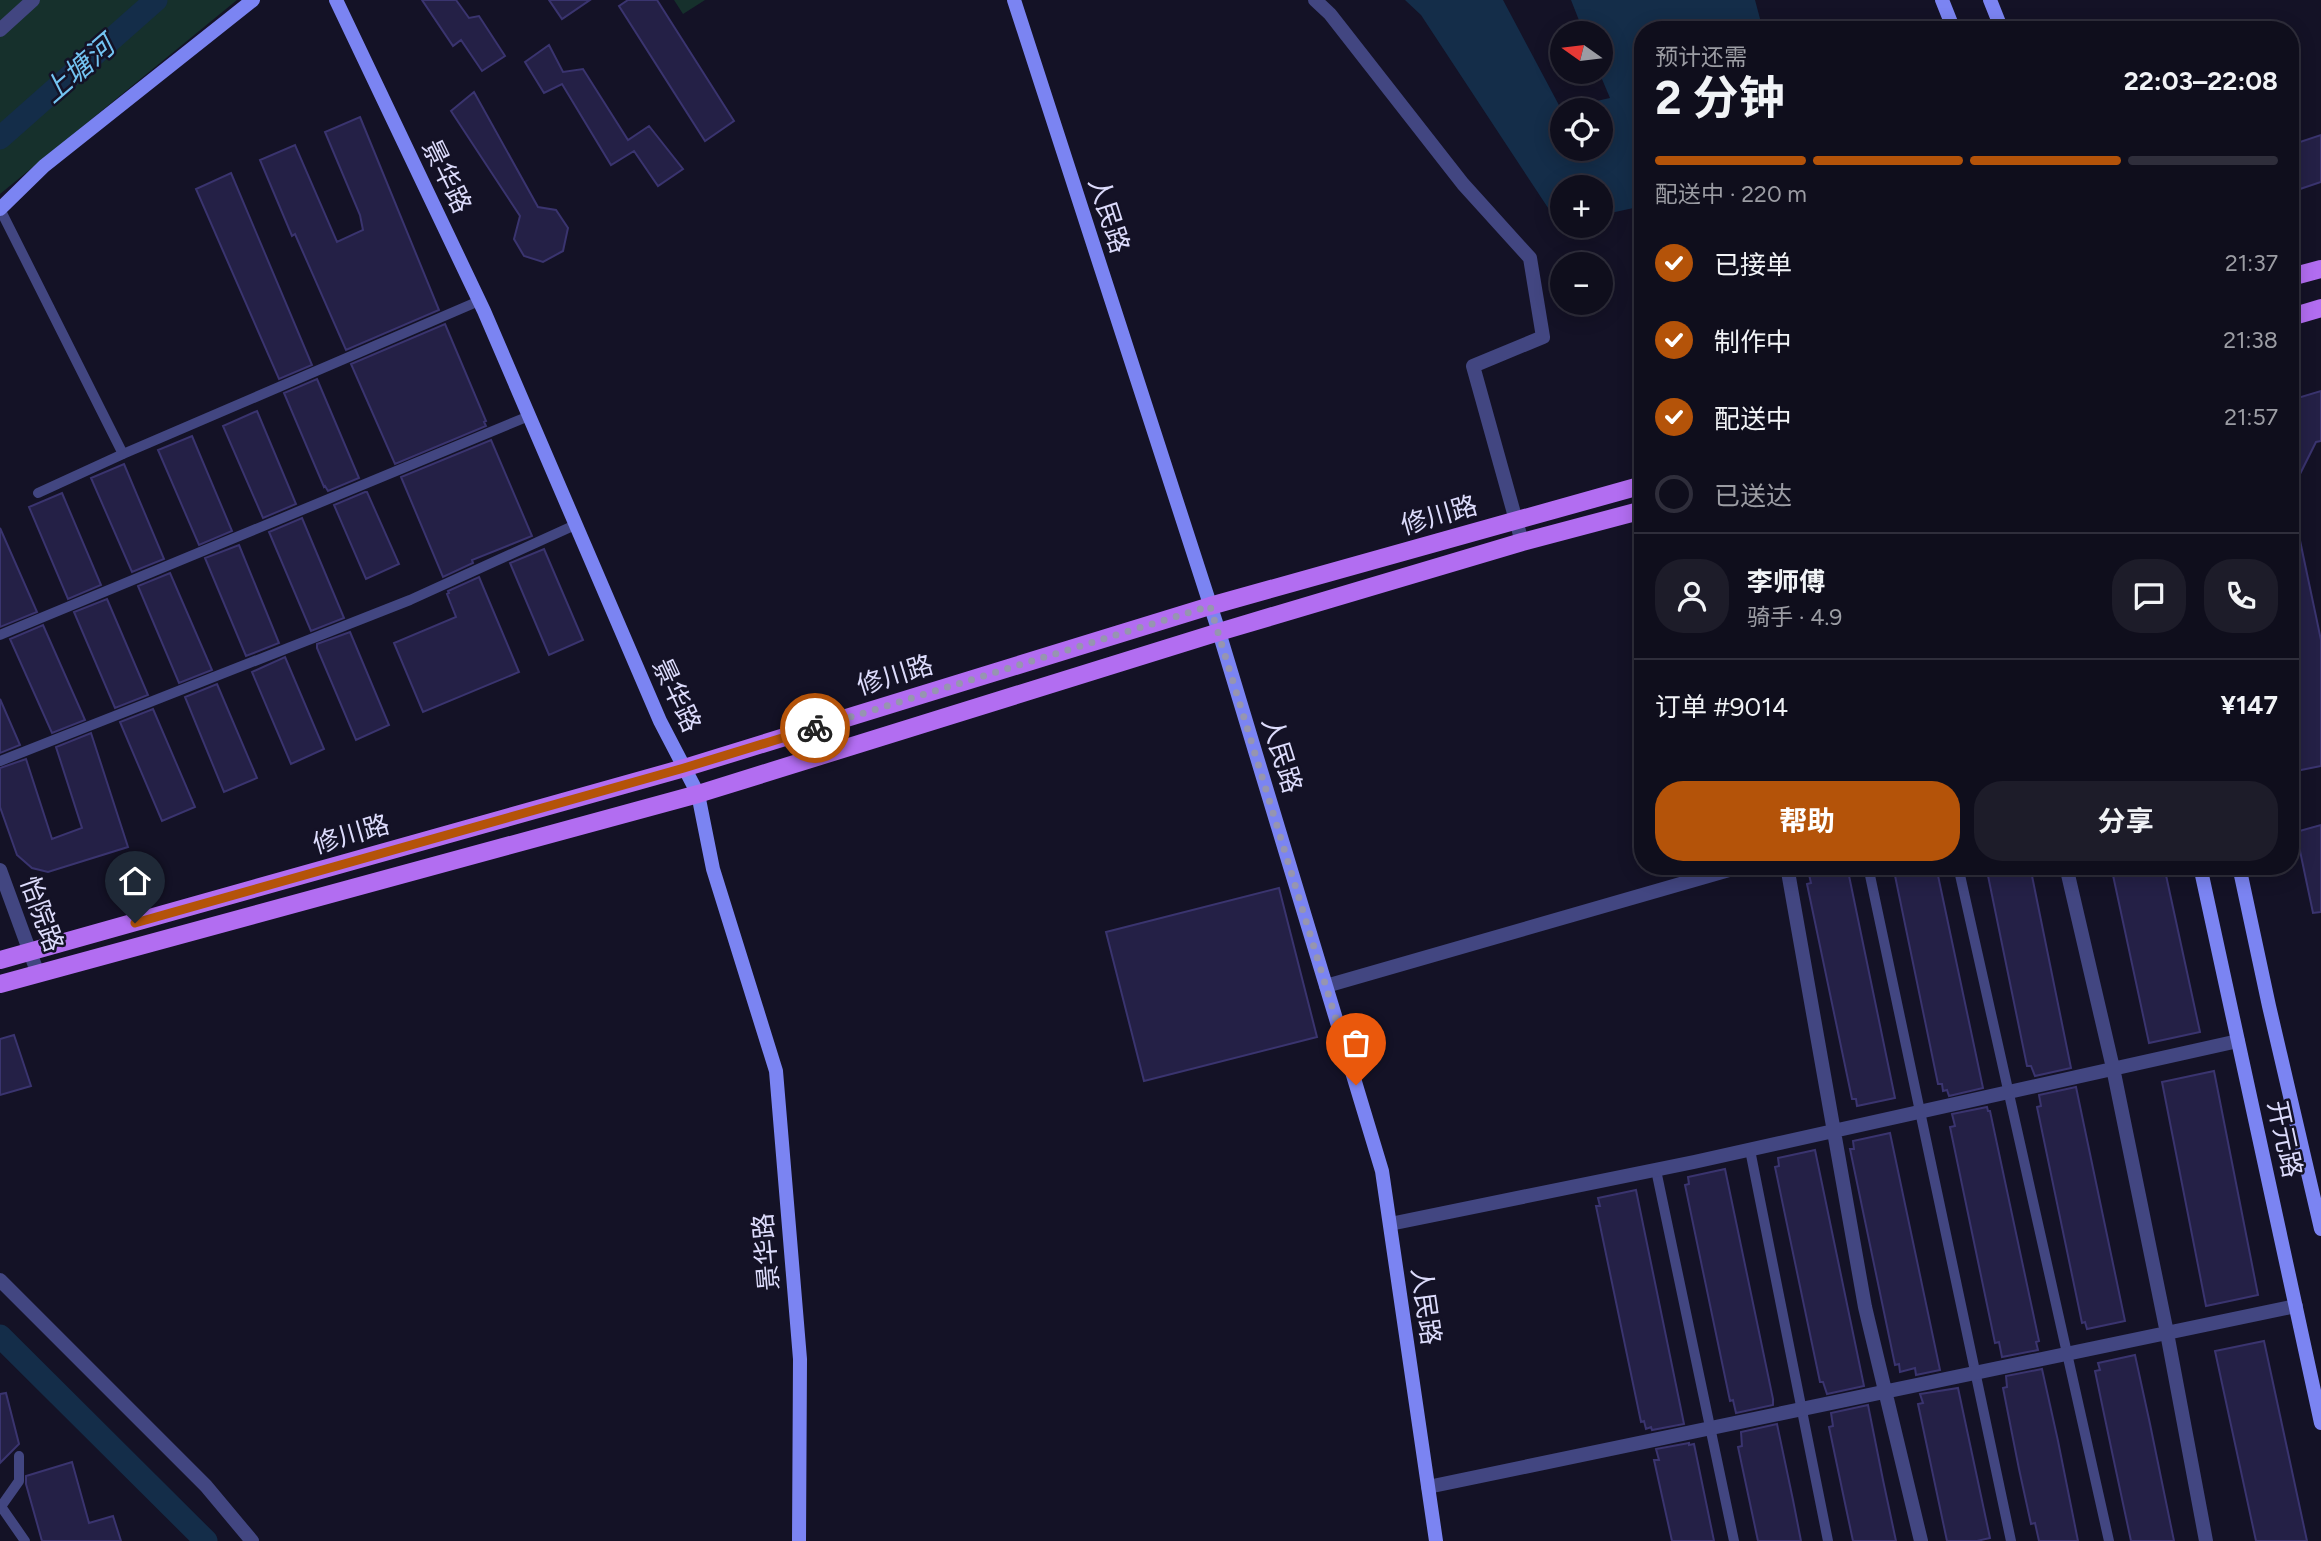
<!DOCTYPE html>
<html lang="zh">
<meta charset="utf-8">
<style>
:root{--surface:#0f0e1c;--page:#1d1c29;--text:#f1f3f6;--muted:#9b9ca3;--line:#2f2e3b;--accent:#b45309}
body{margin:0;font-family:Figtree,"Noto Sans SC",sans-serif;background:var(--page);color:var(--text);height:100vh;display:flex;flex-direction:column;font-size:26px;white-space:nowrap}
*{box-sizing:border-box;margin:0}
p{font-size:23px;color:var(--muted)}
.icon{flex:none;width:38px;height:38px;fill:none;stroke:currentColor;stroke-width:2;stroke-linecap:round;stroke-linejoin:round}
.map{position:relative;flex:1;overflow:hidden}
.sheet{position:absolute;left:1634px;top:21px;width:665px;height:854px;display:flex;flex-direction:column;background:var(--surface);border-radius:28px;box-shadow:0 4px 18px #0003,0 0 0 2px var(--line)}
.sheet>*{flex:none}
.needle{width:46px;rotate:284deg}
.tools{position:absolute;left:1550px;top:21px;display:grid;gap:14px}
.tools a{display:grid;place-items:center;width:63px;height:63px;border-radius:50%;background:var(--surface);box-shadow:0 4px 18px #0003,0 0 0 2px var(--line);font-size:35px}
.pin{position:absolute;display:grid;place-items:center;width:60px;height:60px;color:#fff;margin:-72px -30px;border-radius:50% 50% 50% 0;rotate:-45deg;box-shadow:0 0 7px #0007}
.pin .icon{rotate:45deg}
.courier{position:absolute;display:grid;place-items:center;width:70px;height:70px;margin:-35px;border:5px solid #b45309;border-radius:50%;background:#fff;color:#222;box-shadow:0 2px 9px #0007}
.headline em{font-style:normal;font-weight:700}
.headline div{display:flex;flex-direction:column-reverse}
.headline{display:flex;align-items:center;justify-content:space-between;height:119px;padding:0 21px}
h1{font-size:46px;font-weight:700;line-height:52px}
.bar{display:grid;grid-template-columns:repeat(4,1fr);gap:10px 7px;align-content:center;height:84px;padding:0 21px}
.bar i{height:9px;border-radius:5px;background:var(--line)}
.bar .on{background:var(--accent)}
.bar p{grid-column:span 4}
.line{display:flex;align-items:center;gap:18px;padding:0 21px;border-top:2px solid var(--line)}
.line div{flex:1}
.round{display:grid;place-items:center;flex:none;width:74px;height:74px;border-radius:28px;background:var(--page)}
ol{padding:0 21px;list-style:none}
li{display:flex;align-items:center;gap:21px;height:77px}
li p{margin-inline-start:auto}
li .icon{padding:7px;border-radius:50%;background:var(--accent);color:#fff;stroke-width:4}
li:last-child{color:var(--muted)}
li i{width:38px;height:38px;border:4px solid var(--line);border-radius:50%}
.cta{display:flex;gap:14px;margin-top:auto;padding:14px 21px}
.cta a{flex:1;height:80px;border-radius:28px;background:var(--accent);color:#fff;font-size:28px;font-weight:700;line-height:80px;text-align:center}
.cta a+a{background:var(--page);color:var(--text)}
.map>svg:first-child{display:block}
</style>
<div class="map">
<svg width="2321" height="1541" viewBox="0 0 2321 1541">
<rect width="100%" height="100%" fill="#141226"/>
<path fill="#16302c" d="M0,0h237l-237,194z
M674,0h31l-22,14z"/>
<path fill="#142d49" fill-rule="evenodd" d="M1405,0h98l58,109 49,-11 -11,-26h2v-39h-17l-13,-33h184l8,30h-120v176l-42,9v-28h-38v35l-5,1 -137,-208zM1563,110h38v39h-38z"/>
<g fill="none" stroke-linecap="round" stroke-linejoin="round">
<path stroke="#142d49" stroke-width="23" d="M0,138l156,-138
M0,1336l206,205"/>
</g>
<path fill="#242046" stroke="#3a346f" stroke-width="2" d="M422,0h34l13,18 10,-2 26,40 -23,15 -21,-31 -8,6z
M549,0h41l-28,19z
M628,0h29l77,121 -29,20 -86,-135z
M549,45l14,27 20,-3 45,71 21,-14 34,43 -25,17 -24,-35 -23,14 -49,-81 -18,9 -19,-31z
M474,92l64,115 18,3 12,18 -5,23 -20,11 -19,-6 -10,-17 6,-23 -69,-105z
M360,117l79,193 -93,40 -51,-116 -3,2 -32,-76 35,-15 42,97 26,-12 -3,-15 -35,-83z
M2321,135v47l-30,10v-47z
M231,173l81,192 -33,14 -83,-190z
M445,324l41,97 -2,1 2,4 -91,38 -44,-100z
M317,379l42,99 -31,13 -3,-5 -1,1 -40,-94z
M2321,391v50l-5,1 -25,50v-92z
M257,411l39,93 -33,14 -40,-92z
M192,436l40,95 -33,14 -41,-95z
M491,440l41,96 -60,24 1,3 -30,14 -42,-100z
M124,464l40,95 -32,13 -41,-94z
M365,492h2l32,72 -33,15 -32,-74z
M62,493l39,92 -33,14 -39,-92z
M302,518l42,100 -33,13 -42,-99z
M0,528l37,84 -37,15z
M2291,531h7l23,109v126l-30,6z
M239,545l40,98 -33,13 -41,-98z
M544,549l39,91 -34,15 -39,-92z
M170,573l42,97 -33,13 -41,-97z
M479,577l40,95 -96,40 -29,-69 62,-26 -9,-23 2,-1 -1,-2z
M107,599l41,96 -33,13 -41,-96z
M43,625l42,95 -33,13 -42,-94z
M350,632l39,93 -33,15 -39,-92v-4z
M285,657l39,92 -33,15 -39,-92z
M217,684l40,94 -33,14 -39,-95z
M0,699l20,46 -20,8z
M153,709l42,98 -33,14 -42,-99z
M91,733l37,114 -80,25 -16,-4 -15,-13 -17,-48v-39l26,-9 26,80 30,-11 -26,-81z
M2321,825v87l-8,1 -17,-81z
M1807,866h40l48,232 -38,8 -1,-7h-4l-45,-215 4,-1z
M1893,866h43l47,222 -34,8 -2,-6 -4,1 -1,-7h-4z
M1986,866h44l41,202 -36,8 -4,-10h-4z
M2111,866h53l36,166 -51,11z
M1279,888l38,149 -173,44 -38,-149z
M14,1035l17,51 -31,9v-56z
M2214,1071l44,224 -52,11 -44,-224z
M2076,1087l49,234 -38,8 -2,-7 -3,1 -45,-216 4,-1 -2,-11z
M1987,1107l1,4h2l49,230 -3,1 2,8 -36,7 -3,-15 -4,1 -45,-216 5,-1 -3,-12z
M1890,1133l50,237 -24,5 -1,-7 -15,4 -1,-8 -4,1 -45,-216h4l-1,-8z
M1815,1150l49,236 -37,8 -4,-12h-3l-45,-215 4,-1 -1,-8z
M1725,1169l48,230v6l-37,8 -3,-13 -3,1 -45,-216 4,-1 -1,-7z
M1636,1190l48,234 -32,6 -1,-3 -5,2 -2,-8 -3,1 -45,-216h4l-2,-8z
M2264,1341l43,200h-51l-41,-190z
M2135,1355l15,69 24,117h-43l-19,-89 -17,-81 5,-1 -2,-7z
M2042,1369l16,72 20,100h-39l-4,-18 -4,1 -12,-55 -16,-81 4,-1 -1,-11z
M1958,1388l32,150 -13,3h-30l-29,-137 5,-1 -3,-9z
M6,1393l13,51 -19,19v-69z
M1868,1405l15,75 13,61h-43l-7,-33 -17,-81 4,-1 -2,-13z
M1777,1424l16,76 8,41h-43l-20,-94 4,-1 -1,-14z
M1689,1443v2l5,-1 20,97h-42l-18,-81h5l-3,-11z
M72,1462l17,61 24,-7 8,25h-79l-16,-57v-8z"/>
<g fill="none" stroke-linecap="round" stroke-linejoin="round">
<path stroke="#424681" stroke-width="10" d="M0,209l123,245
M38,493l85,-39 356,-153
M0,635l529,-219
M0,761l410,-161 165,-75
M1868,866l143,675
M1958,866l151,675
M1750,1150l78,391
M1656,1170l78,371
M0,1505l25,36
M2,1505l17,-24v-25"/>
<path stroke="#424681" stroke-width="14" d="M1315,0l15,14 133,170 67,74 13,79 -70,29 49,176
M0,30l33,-30
M1787,866l78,441 56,234
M2066,866l47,202 54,265 39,208
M0,870l38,104
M1326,986l417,-120
M1390,1224l304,-62 544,-121
M0,1280l206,206 46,55
M1428,1487l868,-181"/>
<path stroke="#7b84f2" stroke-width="14" d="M336,0l148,311 176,410 38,73 15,75 63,202 24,288 -1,182
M1014,0l205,632 163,539 54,370
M1942,0l12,30
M1990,0l12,30
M0,209l44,-43 209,-166
M2200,866l121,557
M2239,866l30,140 52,223"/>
<path stroke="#b26df1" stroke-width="18" d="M2291,277l30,-8
M2291,317l30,-9
M0,960l684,-192 526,-162 433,-121
M0,984l698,-190 521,-162 303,-90 121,-32"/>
</g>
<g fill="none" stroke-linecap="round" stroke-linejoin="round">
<path stroke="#9695b0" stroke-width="7" stroke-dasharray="0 12.6" d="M815,728l395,-122 146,479"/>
<path stroke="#b45309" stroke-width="9" d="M135,923l549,-155 131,-40"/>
</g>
<g text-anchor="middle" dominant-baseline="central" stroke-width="5" stroke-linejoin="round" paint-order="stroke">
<g font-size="26" fill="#dcdbfb" stroke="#141226">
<text transform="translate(447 176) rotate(64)">景华路</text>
<text transform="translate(1109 215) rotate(72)">人民路</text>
<text transform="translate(1439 515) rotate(-16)">修川路</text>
<text transform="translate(895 675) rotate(-17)">修川路</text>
<text transform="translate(677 695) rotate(65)">景华路</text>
<text transform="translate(1282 755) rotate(73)">人民路</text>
<text transform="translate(351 834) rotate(-16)">修川路</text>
<text transform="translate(42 914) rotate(70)">怡院路</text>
<text transform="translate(2285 1139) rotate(78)">开元路</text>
<text transform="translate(766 1252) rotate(-95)">景华路</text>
<text transform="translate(1426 1306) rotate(82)">人民路</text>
</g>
<g font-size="28" font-style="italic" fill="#73c3f1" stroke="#141226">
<text transform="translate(78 69) rotate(-41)">上塘河</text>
</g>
</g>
</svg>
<div class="tools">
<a><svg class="needle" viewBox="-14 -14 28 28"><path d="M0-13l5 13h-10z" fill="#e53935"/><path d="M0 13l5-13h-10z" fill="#9b9ca3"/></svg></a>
<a><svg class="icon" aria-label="locate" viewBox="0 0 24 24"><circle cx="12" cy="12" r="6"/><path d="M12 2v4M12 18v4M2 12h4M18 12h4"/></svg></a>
<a>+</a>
<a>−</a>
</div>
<div class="pin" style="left:1356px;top:1085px;background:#ea580c"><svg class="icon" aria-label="bag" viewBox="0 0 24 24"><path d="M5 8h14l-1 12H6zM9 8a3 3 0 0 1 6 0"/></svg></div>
<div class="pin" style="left:135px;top:923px;background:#1f2937"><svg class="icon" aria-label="home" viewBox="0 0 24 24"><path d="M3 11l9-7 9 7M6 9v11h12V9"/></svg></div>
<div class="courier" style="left:815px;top:728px"><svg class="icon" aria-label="bike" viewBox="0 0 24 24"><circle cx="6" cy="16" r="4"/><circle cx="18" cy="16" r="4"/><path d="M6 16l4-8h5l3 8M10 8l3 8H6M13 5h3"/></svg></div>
<section class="sheet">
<div class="headline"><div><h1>2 分钟</h1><p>预计还需</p></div><em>22:03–22:08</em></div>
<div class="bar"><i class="on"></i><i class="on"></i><i class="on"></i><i></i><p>配送中 · 220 m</p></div>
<ol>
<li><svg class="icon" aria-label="check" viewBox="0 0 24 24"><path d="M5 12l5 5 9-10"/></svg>已接单<p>21:37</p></li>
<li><svg class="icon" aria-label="check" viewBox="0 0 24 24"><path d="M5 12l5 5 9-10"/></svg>制作中<p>21:38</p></li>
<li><svg class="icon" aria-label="check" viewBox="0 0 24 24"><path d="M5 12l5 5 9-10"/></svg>配送中<p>21:57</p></li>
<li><i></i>已送达</li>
</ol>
<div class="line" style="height:126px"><a class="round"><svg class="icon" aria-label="person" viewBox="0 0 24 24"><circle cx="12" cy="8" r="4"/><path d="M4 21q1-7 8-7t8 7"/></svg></a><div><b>李师傅</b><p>骑手 · 4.9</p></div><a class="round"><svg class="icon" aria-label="chat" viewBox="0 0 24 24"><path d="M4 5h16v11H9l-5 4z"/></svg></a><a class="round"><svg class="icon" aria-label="phone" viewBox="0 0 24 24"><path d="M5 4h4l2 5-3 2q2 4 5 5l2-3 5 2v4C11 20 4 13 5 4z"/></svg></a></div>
<div class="line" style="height:91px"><div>订单 #9014</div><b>¥147</b></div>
<div class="cta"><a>帮助</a><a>分享</a></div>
</section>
</div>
